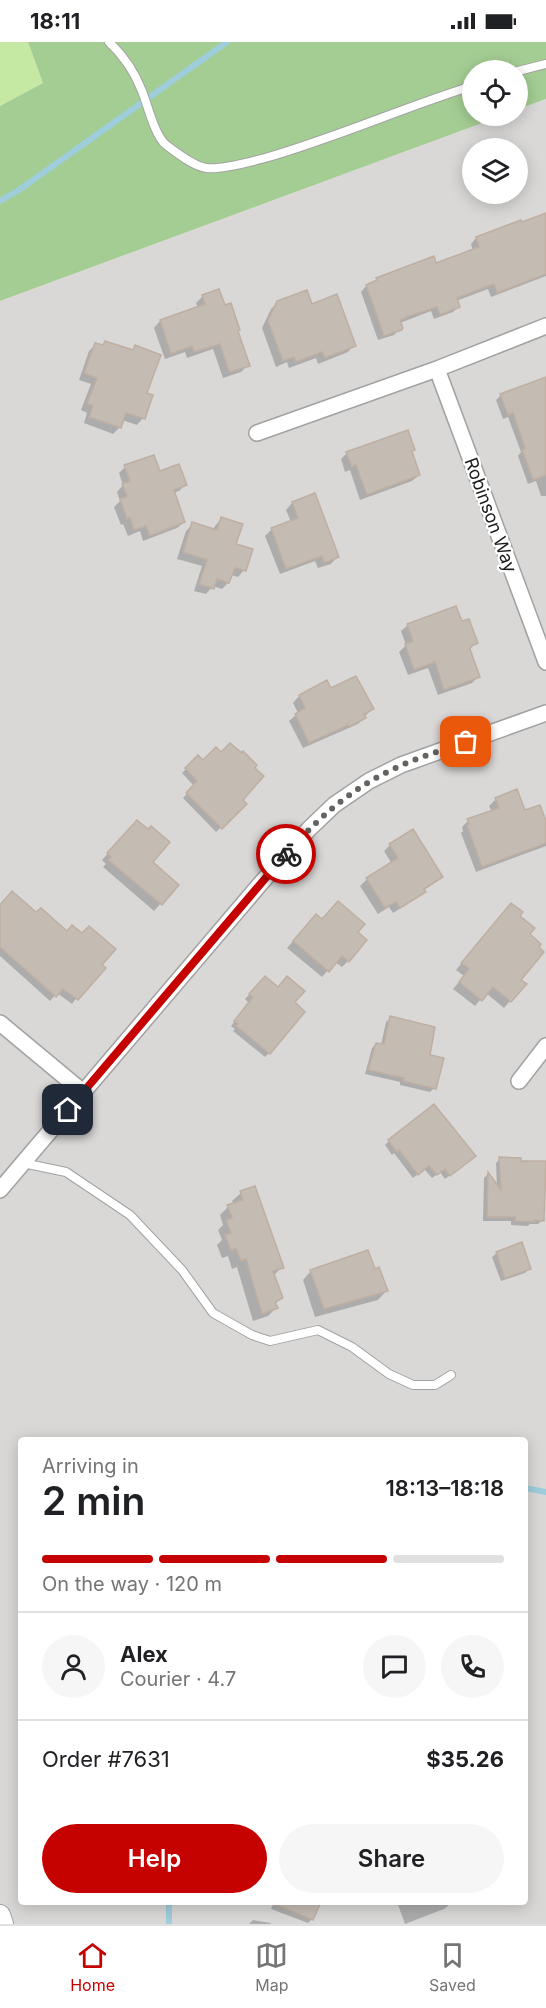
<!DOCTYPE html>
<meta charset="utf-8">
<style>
:root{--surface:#fff;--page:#f6f6f6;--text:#202124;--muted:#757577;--line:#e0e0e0;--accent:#c50200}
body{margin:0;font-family:Inter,sans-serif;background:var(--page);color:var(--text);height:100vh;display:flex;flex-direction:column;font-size:22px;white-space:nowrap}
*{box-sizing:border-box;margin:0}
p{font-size:20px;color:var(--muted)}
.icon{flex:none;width:33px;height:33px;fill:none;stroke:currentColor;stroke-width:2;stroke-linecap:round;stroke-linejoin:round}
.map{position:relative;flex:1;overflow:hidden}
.panel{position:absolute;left:18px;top:1395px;width:510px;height:468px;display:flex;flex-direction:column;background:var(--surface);border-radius:6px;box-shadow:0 3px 15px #0003}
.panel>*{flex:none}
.fabs{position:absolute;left:462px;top:18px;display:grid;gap:12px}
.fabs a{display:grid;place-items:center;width:66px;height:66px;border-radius:50%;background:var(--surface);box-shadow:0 3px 15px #0003;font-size:30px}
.pin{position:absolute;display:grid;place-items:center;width:51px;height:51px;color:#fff;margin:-26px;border-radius:12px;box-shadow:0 3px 9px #0006}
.courier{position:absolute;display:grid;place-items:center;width:60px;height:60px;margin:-30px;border:4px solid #c50200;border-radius:50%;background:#fff;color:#222;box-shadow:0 2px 8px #0007}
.summary em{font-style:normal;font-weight:600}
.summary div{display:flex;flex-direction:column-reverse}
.summary{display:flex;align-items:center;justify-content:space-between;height:102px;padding:0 24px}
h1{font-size:39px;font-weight:600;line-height:45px}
.bar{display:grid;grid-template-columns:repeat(4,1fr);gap:9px 6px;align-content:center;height:72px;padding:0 24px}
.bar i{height:8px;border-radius:4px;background:var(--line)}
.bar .active{background:var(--accent)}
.bar p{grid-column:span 4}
.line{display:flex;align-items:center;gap:15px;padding:0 24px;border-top:2px solid var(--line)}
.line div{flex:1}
.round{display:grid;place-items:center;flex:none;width:63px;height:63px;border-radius:32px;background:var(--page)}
.button{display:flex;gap:12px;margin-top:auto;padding:12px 24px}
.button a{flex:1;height:69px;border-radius:36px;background:var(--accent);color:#fff;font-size:24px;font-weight:600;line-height:69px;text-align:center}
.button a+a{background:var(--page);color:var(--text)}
.status{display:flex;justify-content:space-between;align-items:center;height:42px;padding:0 30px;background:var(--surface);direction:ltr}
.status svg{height:16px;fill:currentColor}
.menu{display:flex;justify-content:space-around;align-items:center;height:84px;border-top:2px solid var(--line);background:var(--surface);font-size:16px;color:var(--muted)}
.menu a{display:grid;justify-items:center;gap:3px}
.menu .active{color:var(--accent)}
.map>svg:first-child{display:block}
</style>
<div class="status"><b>18:11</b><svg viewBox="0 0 49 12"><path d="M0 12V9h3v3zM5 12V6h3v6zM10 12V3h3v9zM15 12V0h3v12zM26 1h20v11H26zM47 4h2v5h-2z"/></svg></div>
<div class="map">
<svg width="546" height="1882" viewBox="0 0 546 1882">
<rect width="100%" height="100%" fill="#ede8e0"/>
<path fill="#d9d8d7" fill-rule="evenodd" d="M546,57v1825h-546v-1623l501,-185h17v-7zM472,106h46v46h-46zM21,1398h504v462h-504z"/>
<path fill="#c5e9a3" d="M0,0h28l15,41 -43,23z"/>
<path fill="#a4cd93" d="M28,0h518v57l-28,10v-39h-46v46h29l-501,185v-195l43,-23z"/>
<path fill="#0003" d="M546,173v61l-55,21 -3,-8 -32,12 2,6 -5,5 -19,7 -3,-8 -31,12 1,4 -7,8 -16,5 -17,-48 5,-6 11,-7 59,-14 37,-14 -2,-7 5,-6z
M203,254l34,36 11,33 -7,7 -18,6 -10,-29 -26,9 -2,-6 -20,7 -11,-31 6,-7 38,-13 -2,-5z
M278,260l34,4 42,39 -6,7 -30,12 -2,-6 -27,10 -2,-6 -11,5 -14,-39 9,-19z
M105,301l27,8 3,-4 10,47 -2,24 -6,7 -15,-5 -2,7 -7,7 -29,-11 3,-10 -6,-3 10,-26 -12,-4 10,-29 7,-7 5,2z
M546,336v118h-5l-5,-15 -8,3 -10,-28 3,-4 -13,-35 -5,2 -7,-19 5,-5z
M413,408l-2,3 8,22 -7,6 -52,19 -10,-30 -5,2 -4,-13 6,-6z
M125,425l34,6 26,12 -6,6 -6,2 11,29 -7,6 -34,13 -3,-10 -12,5 -5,-12 -2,1 -7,-18 6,-6 -3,-9 6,-7 -4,-12z
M292,461l45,54 -6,7 -13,4 -3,-7 -35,13 -15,-38 7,-7 19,-7 -5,-12z
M221,477l23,51 -6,7 -7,-2 -3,8 -6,6 -9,-3 -7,8 -12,-3 8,-25 -25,-7 9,-28 7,-7 20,6 2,-4z
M461,581l15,20 -6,6 9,27 -7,7 -34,12 -10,-27 -20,7 -9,-23 7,-7 -5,-14 7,-6z
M327,640l4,8 41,19 -14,15 -55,24 -14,-27 9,-8 -5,-10 6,-7z
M221,712l19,46 5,4 -29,28 -33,-34 11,-12 -12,-13 16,-16 5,5z
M496,757l28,13 22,14v20l-70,26 -15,-39 2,-2 -1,-4 6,-6 24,-9 -3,-6z
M130,786l21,34 26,23 -23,26 -51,-44 3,-3 -4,-4z
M390,803l51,32 -18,14 -6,7 -24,15 -4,-6 -11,7 -18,-28 7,-7 25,-15 -8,-13z
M0,864l36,8 31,19 15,2 18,30 -28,39 -15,-11 -7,8 -50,-45z
M505,869l13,5 1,64 -9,21 -6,7 -18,-15 -11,13 -22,-17 11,-13 -8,-6z
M322,879l33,12 -7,28 -6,6 -7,-5 -13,15 -35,-29 22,-25z
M265,936l28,24 -24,51 -4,4 -32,-26 2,-2 -4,-3 18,-23 -4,-4z
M391,976l37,38 6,32 -4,4 -30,-7v-3l-35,-8 7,-26 4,-4 5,1 5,-23z
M460,1094l14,20 -29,23 -5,-7 -8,6 -8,-9 -11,9 -19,-25 -2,2 -7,-10 4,-4z
M500,1117l43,61 -5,4h-8l-2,2 -17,-1v-4h-28l1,-43 4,-4 9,13 -1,-24z
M241,1151l41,74 -9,9 8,22 -6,6 1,4 -8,8 -15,5 -16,-54 -5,2 -4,-13 -6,2 -5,-13 5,-5 -4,-10 5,-5 -3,-10 8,-8 6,-2 -2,-4z
M497,1211l32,15 -4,5 -24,8 -9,-24z
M311,1229h63l12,20 -8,9 -63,17 -12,-37z
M274,1860h45l-7,17 -4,4 -37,-14z
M397,1860h54v1l-7,6 -39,15z
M253,1878l18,3v1h-22z"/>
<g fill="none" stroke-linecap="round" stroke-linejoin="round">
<path stroke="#9ecddc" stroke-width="6" d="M0,159l19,-11 208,-148
M382,1398h10
M525,1446l21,4
M169,1882v-22"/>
</g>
<path fill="#c4bbb3" stroke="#beafa2" stroke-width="1.5" d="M546,171v61l-49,19 -3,-9 -37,14 3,9 -20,8 -3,-8 -31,10v1l-6,2 3,8 -1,2 -18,6 -18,-51 11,-5 -1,-2 58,-22 2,7 43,-16 -3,-10 45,-17 1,2z
M219,247l6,16 6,-2 9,27 -2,1 12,35 -21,6 -9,-28 -26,8 -2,-6 -21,8 -11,-34 45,-16 -3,-9z
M307,248l5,14 25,-10 19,52 -31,12 -3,-6 -26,10 -2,-5 -11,4 -15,-40 9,-20z
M105,299l28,9 2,-5 26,10 -14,38 6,2 -8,24 -19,-6 -5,15 -32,-11 4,-11 -6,-2 10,-26 -13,-5 11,-30 8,2z
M546,335v98l-13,5 -11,-30 3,-2 -12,-35 -5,2 -8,-21z
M408,388l7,20 -3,1 8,24 -53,20 -11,-30 -4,2 -6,-15z
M154,413l6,16 19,-7 8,21 -13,5 11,32 -35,14 -4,-10 -12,4 -4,-12 -3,1 -7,-20 7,-3 -5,-12 8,-3 -6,-16z
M315,451l24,64 -15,6 -2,-7 -36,13 -15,-41 27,-10 -6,-16z
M221,475l22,7 -7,20 17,5 -7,22 -11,-3 -6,15 -12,-4 -3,10 -15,-5 8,-24 -24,-8 9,-30 25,8z
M456,564l6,15 7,-2 9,24 -7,3 -1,3 10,28 -36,13 -9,-28 -21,8 -9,-26 8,-3 -6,-17z
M356,634l18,33 -10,5 2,4 -17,9 -1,-2 -39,18 -14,-29 10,-6 -6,-13 28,-15 4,8z
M230,701l12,10 1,-2 14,14 -2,3 9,8 -21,24 4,4 -25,25 -36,-36 11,-12 -12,-13 13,-13 5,5 13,-13 5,5z
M517,747l8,21 15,-5 6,16v22l-64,24 -15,-42 2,-1 -2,-5 32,-11 -4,-10z
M137,778l11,9 3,-3 19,16 -17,20 26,23 -17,20 -54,-45 3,-3 -4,-4z
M413,787l30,48 -19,12 2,3 -26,16 -4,-6 -11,6 -19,-30 32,-20 -9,-14z
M12,849l24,21 5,-4 26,23 5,-6 10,8 7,-7 27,23 -14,16 4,3 -28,32 -15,-11 -7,8 -56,-50v-42z
M338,859l27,23 -7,8 9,8 -18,22 -7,-6 -13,16 -36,-31 23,-27 6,5z
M511,861l12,9 -3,4 15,12 -5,6 11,10 -2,3 5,5 -23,28 6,4 -16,18 -18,-15 -11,14 -23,-19 10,-13 -8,-6z
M265,934l13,11 9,-11 18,15 -10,11 10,10 -35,42 -34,-28 2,-2 -4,-3 19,-24 -4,-3z
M390,974l45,11 -5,28 14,3 -8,31 -33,-8 1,-3 -36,-8 8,-27 8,1z
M434,1062l42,52 -26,20 -5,-7 -8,6 -8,-9 -11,9 -19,-25 -2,2 -9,-12z
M499,1115l22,1v3h25l-2,60 -10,-1v2l-19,-1v-4h-28l1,-45 13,18z
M255,1144l29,82 -11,3 10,27 -8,4 3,6 -16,6 -16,-55 -5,2 -5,-13 -5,3 -6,-16 6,-2 -5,-13 6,-2 -5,-13 16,-5 -3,-9z
M522,1200l9,27 -26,9 -9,-26z
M368,1208l7,19 4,-2 9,24 -64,18 -14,-39z
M270,1860h51l-8,18z"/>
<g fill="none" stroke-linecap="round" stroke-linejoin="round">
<g stroke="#a2a2a2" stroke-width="10">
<path id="service" d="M109,0c14,13 26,31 33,49 6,15 12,43 24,54 11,8 27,21 40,23 15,2 44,-6 59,-10 70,-20 137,-50 207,-72
M518,29l28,-7
M23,1121l43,9 64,43 52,55 31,43 39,22 18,6 48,-11 34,17 37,27 24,11h22l16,-10"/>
</g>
<g stroke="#a2a2a2" stroke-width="18">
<path id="minor" d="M437,327l109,293
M257,391l180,-64 109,-43
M0,981l83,69
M519,1039l27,-35
M0,1148l261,-307 48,-54 25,-24 35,-24 32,-16 145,-52"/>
</g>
<g stroke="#a2a2a2" stroke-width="22">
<path id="tertiary" d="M0,1873l3,9"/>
</g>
<use href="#service" stroke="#fff" stroke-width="8"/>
<use href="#minor" stroke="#fff" stroke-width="15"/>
<use href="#tertiary" stroke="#fff" stroke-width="20"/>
</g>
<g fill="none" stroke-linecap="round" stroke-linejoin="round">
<path stroke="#646360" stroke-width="6" stroke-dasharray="0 10.8" d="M286,812c33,-37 68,-68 114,-88 21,-10 44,-16 66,-24"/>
<path stroke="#c50200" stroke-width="8" d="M68,1068l218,-256"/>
</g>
<g text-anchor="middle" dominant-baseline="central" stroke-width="4.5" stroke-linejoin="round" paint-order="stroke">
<g font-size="18" fill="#1b1b1b" stroke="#fff">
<text transform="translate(491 473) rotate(70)">Robinson Way</text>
</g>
</g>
</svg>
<div class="fabs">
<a><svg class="icon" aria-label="locate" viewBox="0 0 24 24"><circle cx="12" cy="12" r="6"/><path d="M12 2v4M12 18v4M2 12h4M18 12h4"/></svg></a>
<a><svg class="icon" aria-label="layers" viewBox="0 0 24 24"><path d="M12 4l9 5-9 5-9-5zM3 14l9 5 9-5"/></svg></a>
</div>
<div class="pin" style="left:466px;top:700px;background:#ea580c"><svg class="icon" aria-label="bag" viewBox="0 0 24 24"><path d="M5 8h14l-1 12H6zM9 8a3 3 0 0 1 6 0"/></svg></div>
<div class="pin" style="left:68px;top:1068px;background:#1f2937"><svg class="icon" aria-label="home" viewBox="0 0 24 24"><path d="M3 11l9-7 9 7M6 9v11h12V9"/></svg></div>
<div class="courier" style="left:286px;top:812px"><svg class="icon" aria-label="bike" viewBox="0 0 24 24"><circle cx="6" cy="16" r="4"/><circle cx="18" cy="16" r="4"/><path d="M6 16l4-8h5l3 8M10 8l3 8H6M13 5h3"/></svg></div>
<section class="panel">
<div class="summary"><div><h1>2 min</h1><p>Arriving in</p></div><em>18:13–18:18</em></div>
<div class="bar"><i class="active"></i><i class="active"></i><i class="active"></i><i></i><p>On the way · 120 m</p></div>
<div class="line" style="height:108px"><a class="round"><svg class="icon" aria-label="person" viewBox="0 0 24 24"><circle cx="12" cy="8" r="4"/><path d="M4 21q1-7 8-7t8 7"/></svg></a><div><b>Alex</b><p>Courier · 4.7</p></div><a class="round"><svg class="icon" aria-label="chat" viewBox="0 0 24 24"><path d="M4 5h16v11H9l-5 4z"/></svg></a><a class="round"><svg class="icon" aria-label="phone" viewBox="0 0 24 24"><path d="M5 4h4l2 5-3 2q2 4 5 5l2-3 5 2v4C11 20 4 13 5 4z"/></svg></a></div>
<div class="line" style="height:78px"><div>Order #7631</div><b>$35.26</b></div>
<div class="button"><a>Help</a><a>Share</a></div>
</section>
</div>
<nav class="menu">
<a class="active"><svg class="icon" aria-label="home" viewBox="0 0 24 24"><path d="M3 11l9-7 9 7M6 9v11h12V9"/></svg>Home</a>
<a><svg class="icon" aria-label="map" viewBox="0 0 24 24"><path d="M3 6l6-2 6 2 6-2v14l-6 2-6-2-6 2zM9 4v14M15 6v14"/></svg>Map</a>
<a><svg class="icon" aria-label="saved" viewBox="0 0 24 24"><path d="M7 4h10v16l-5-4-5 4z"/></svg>Saved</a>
</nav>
